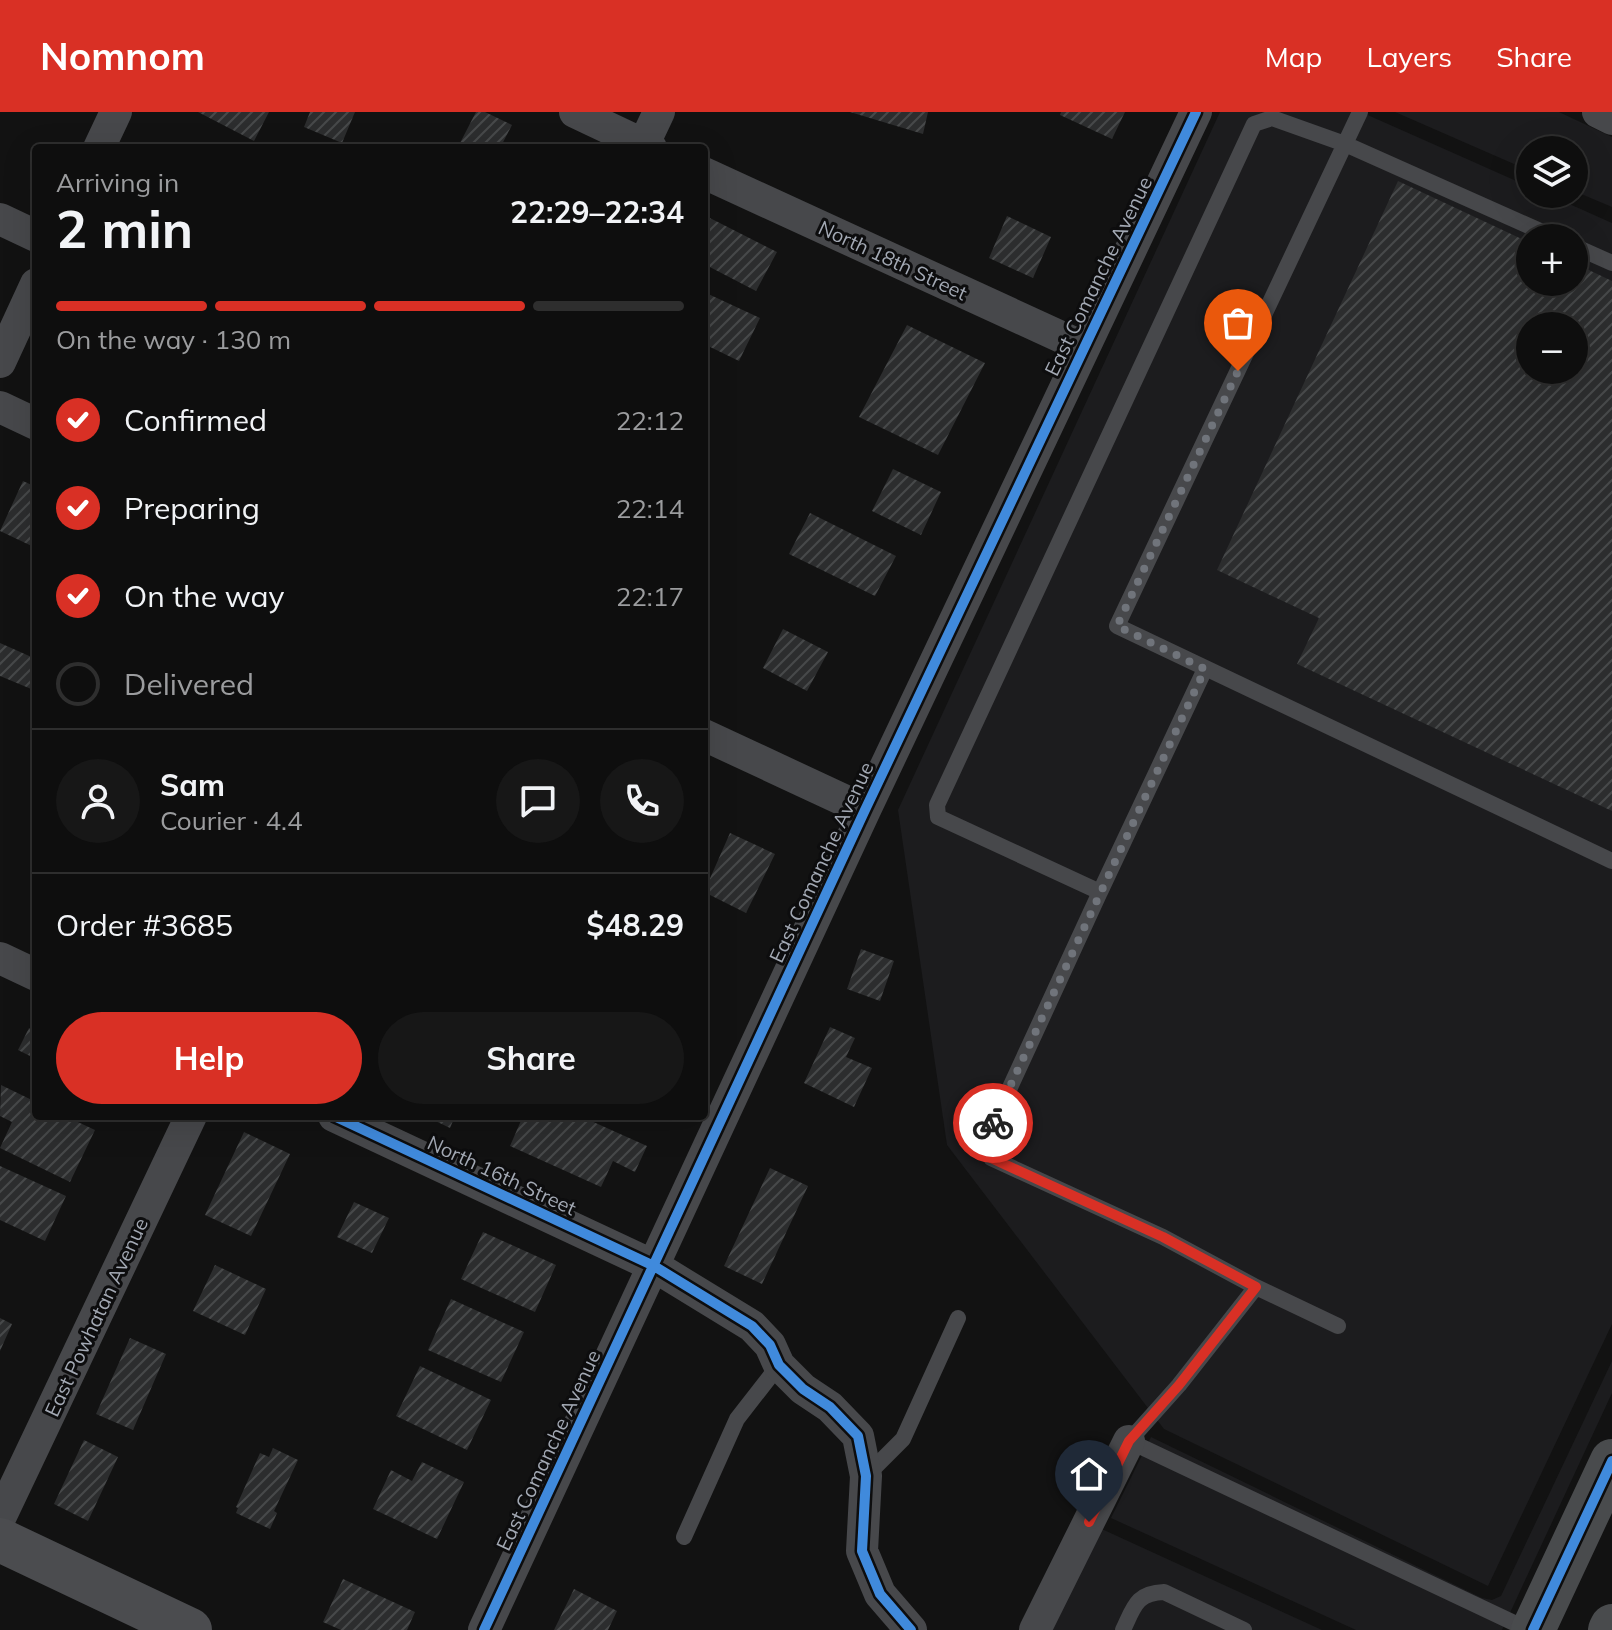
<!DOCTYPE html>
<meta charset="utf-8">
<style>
:root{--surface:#0e0e0e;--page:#171717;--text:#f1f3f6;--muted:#9b9c9e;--line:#2e2e2e;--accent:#d93025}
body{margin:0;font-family:Mulish,sans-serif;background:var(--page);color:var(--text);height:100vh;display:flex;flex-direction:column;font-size:30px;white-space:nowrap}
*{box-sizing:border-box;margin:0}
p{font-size:26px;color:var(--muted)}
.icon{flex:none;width:44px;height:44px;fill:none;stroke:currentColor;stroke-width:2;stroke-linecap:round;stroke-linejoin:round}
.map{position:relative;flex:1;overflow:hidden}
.side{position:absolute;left:32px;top:32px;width:676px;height:976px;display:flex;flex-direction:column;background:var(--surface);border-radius:8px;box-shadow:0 8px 32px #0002,0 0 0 2px var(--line)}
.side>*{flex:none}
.buttons{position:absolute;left:1516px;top:24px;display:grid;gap:16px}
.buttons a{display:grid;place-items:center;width:72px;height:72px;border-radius:50%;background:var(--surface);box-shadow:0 8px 32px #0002,0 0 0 2px var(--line);font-size:40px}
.pin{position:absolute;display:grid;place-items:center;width:68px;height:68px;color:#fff;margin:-82px -34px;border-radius:50% 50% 50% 0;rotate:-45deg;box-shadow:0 0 8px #0007}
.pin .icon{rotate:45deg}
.courier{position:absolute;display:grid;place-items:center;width:80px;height:80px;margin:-40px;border:6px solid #d93025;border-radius:50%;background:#fff;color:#222;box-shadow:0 2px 10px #0007}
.head em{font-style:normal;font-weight:700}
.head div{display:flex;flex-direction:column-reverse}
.head{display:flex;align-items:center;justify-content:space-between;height:136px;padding:0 24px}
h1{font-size:52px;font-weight:700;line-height:60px}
.bar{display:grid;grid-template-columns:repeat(4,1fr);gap:12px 8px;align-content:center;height:96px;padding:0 24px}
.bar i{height:10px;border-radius:6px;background:var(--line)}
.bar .current{background:var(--accent)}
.bar p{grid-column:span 4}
.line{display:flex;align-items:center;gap:20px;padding:0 24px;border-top:2px solid var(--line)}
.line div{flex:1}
.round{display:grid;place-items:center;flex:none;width:84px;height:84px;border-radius:42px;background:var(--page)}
ol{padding:0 24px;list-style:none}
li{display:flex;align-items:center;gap:24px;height:88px}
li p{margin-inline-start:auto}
li .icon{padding:8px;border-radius:50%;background:var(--accent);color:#fff;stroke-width:4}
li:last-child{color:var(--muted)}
li i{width:44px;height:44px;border:4px solid var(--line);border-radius:50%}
.button{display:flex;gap:16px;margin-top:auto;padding:16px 24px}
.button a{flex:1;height:92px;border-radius:48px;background:var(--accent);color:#fff;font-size:32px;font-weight:700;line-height:92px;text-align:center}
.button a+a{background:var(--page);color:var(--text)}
header{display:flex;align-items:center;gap:48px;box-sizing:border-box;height:112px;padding:0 40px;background:var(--accent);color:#fff}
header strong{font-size:38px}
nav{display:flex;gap:44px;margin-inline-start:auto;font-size:28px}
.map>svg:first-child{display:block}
</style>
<header>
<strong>Nomnom</strong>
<nav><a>Map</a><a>Layers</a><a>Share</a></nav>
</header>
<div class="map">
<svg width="1612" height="1518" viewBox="0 0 1612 1518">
<defs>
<pattern id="building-hatch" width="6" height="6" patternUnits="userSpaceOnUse" patternTransform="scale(2)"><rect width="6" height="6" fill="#2c2d2e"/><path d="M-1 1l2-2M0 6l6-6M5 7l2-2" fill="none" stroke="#47494a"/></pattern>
</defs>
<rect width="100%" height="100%" fill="#121212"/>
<path fill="#1c1c1e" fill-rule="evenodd" d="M1220,0h141l169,75v7h17l65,29v1101l-124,262 -324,-157 -217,-284 -49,-335zM1530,126h44v44h-44zM1530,214h44v44h-44z
M1395,0h164l53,25v70l-38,-16v-41h-44v21z
M1612,1249v32l-110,237h-146l-245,-112 40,-81 331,161 10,2 9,-4z
M1093,1413l229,105h-277z"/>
<path fill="url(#building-hatch)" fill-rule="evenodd" d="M198,0h71l-15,29z
M310,0h45l-13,31 -38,-16z
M476,0h9l27,13 -12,23h-30l-10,-5z
M850,0h78l-5,22z
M1061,0h64l-13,27 -52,-24z
M1398,69l132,62v39h44v-19l38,18v530l-315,-147 22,-46 -102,-48zM1530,214h44v44h-44z
M704,103l73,37 -21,39 -52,-27z
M1007,104l44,21 -18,41 -44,-20z
M704,180l56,26 -21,43 -35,-17z
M907,213l78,38 -47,92 -79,-38z
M893,357l48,23 -20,43 -49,-24z
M23,369l13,6v61l-36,-17z
M810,401l86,43 -21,40 -86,-42z
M783,517l45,23 -21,39 -44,-23z
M0,531l36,16v32l-36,-15z
M730,721l45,21 -29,59 -42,-21z
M861,837l33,12 -14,40 -33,-12z
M830,915l25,11 -9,19 26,11 -18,39 -50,-24z
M29,916l7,3v28l-18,-9z
M1,973l35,17v14h29l30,14 -25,52 -70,-34 12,-26 -12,-6z
M425,1004h30l-5,12z
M523,1004h57l67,30 -12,26 -22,-11 -12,26 -91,-41z
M244,1020l46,22 -39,82 -46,-21z
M0,1054l66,30 -21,45 -45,-21z
M770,1056l38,18 -46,98 -38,-18z
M354,1090l35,16 -17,35 -35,-16z
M483,1120l73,33 -21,47 -74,-33z
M215,1153l51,24 -21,46 -52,-24z
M451,1187l73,33 -23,50 -73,-32z
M0,1206l12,6 -12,27z
M130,1226l36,16 -33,76 -37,-16z
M420,1254l71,34 -24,50 -71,-34z
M84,1328l34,17 -30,64 -34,-17z
M273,1336l25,12 -24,51 3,2 -7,16 -34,-16 2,-5 -2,-1 24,-54 9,4z
M422,1350l42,20 -27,57 -64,-30 18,-39 21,11z
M343,1467l72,33 -8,18h-66l-18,-8z
M574,1477l43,22 -9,19h-54z"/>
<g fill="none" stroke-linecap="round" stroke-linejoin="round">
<path stroke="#47484b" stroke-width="16" d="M1360,0l-243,514 495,235
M1574,134l38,17
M1100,780l105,-223
M1256,1175l82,39
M866,1364l37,-37 55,-121
M684,1425l53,-118 42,-54
M1123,1518c11,-23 13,-37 41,-38l80,38
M1529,1518l-400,-189 50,-56 77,-98 -93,-50 -172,-79 -7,-14 116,-252 -162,-75 -1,-12 317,-681 18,-6 73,26 211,94"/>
<path stroke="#47484b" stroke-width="32" d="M575,0l76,36
M1598,0l14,7
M99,36l17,-36
M642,36l17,-36
M704,61l379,174
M0,107l36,17
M0,250l36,-78
M0,295l36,17
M704,623l161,75
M0,846l36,17
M334,1004l320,150 98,60 18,19 9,20 24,24 27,18 28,29 8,40 -4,75 18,43 31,36
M0,1406l191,-402
M484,1518l381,-820 331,-698
M1035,1518l94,-189"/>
<path stroke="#4b4c4f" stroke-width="44" d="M0,1428l190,90"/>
<path stroke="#494b4d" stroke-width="44" d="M1533,1518l79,-169
M1610,1518l2,-4"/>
<g stroke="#0d0d0e" stroke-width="15">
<path id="cycleway" d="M334,1004l320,150 98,60 18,19 9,20 24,24 27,18 28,29 8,40 -4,75 18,43 31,36
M484,1518l381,-820 331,-698
M1533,1518l79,-169"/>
</g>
<use href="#cycleway" stroke="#408adc" stroke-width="10"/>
</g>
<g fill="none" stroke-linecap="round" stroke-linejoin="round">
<path stroke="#70747b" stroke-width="8" stroke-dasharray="0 14.4" d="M993,1011l212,-454 -88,-43 121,-255"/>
<path stroke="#d93025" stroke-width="10" d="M993,1011l-9,21 7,14 172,79 93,50 -77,98 -50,56 -40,81"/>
</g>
<g text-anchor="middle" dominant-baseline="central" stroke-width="6" stroke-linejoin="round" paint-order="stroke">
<g font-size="20" fill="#a3a9b4" stroke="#0d0d0e">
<text transform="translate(893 148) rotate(25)">North 18th Street</text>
<text transform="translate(1098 164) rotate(-64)">East Comanche Avenue</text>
<text transform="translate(821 750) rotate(-65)">East Comanche Avenue</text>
<text transform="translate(502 1063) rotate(25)">North 16th Street</text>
<text transform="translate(96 1205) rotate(-65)">East Powhatan Avenue</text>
<text transform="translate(548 1338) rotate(-65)">East Comanche Avenue</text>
</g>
</g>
</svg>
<div class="buttons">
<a><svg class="icon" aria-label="layers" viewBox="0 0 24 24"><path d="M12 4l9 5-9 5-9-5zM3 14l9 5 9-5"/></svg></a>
<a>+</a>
<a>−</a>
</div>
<div class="pin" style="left:1238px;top:259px;background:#ea580c"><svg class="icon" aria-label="bag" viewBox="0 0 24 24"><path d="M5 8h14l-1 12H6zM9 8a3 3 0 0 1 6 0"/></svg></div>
<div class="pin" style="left:1089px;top:1410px;background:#1f2937"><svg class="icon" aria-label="home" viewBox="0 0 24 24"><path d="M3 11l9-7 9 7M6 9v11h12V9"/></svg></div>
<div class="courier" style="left:993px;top:1011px"><svg class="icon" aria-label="bike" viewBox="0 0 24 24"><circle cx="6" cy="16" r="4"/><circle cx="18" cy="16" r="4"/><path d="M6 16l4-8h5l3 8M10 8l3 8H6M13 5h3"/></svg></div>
<section class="side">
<div class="head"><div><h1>2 min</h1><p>Arriving in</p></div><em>22:29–22:34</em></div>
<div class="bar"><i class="current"></i><i class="current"></i><i class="current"></i><i></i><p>On the way · 130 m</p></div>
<ol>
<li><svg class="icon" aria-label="check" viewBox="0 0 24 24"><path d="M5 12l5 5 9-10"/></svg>Confirmed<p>22:12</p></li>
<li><svg class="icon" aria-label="check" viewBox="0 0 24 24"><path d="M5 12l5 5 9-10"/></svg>Preparing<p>22:14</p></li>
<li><svg class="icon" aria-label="check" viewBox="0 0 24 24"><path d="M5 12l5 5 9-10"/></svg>On the way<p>22:17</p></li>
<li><i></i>Delivered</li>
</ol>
<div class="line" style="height:144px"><a class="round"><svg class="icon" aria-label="person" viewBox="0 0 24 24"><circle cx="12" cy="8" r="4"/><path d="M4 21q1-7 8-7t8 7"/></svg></a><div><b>Sam</b><p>Courier · 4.4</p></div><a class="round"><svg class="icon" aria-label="chat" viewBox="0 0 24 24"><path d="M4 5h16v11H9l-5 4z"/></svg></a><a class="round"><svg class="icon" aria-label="phone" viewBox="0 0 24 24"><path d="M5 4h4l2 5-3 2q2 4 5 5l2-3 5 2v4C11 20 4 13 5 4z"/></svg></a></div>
<div class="line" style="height:104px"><div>Order #3685</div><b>$48.29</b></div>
<div class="button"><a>Help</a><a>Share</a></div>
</section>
</div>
